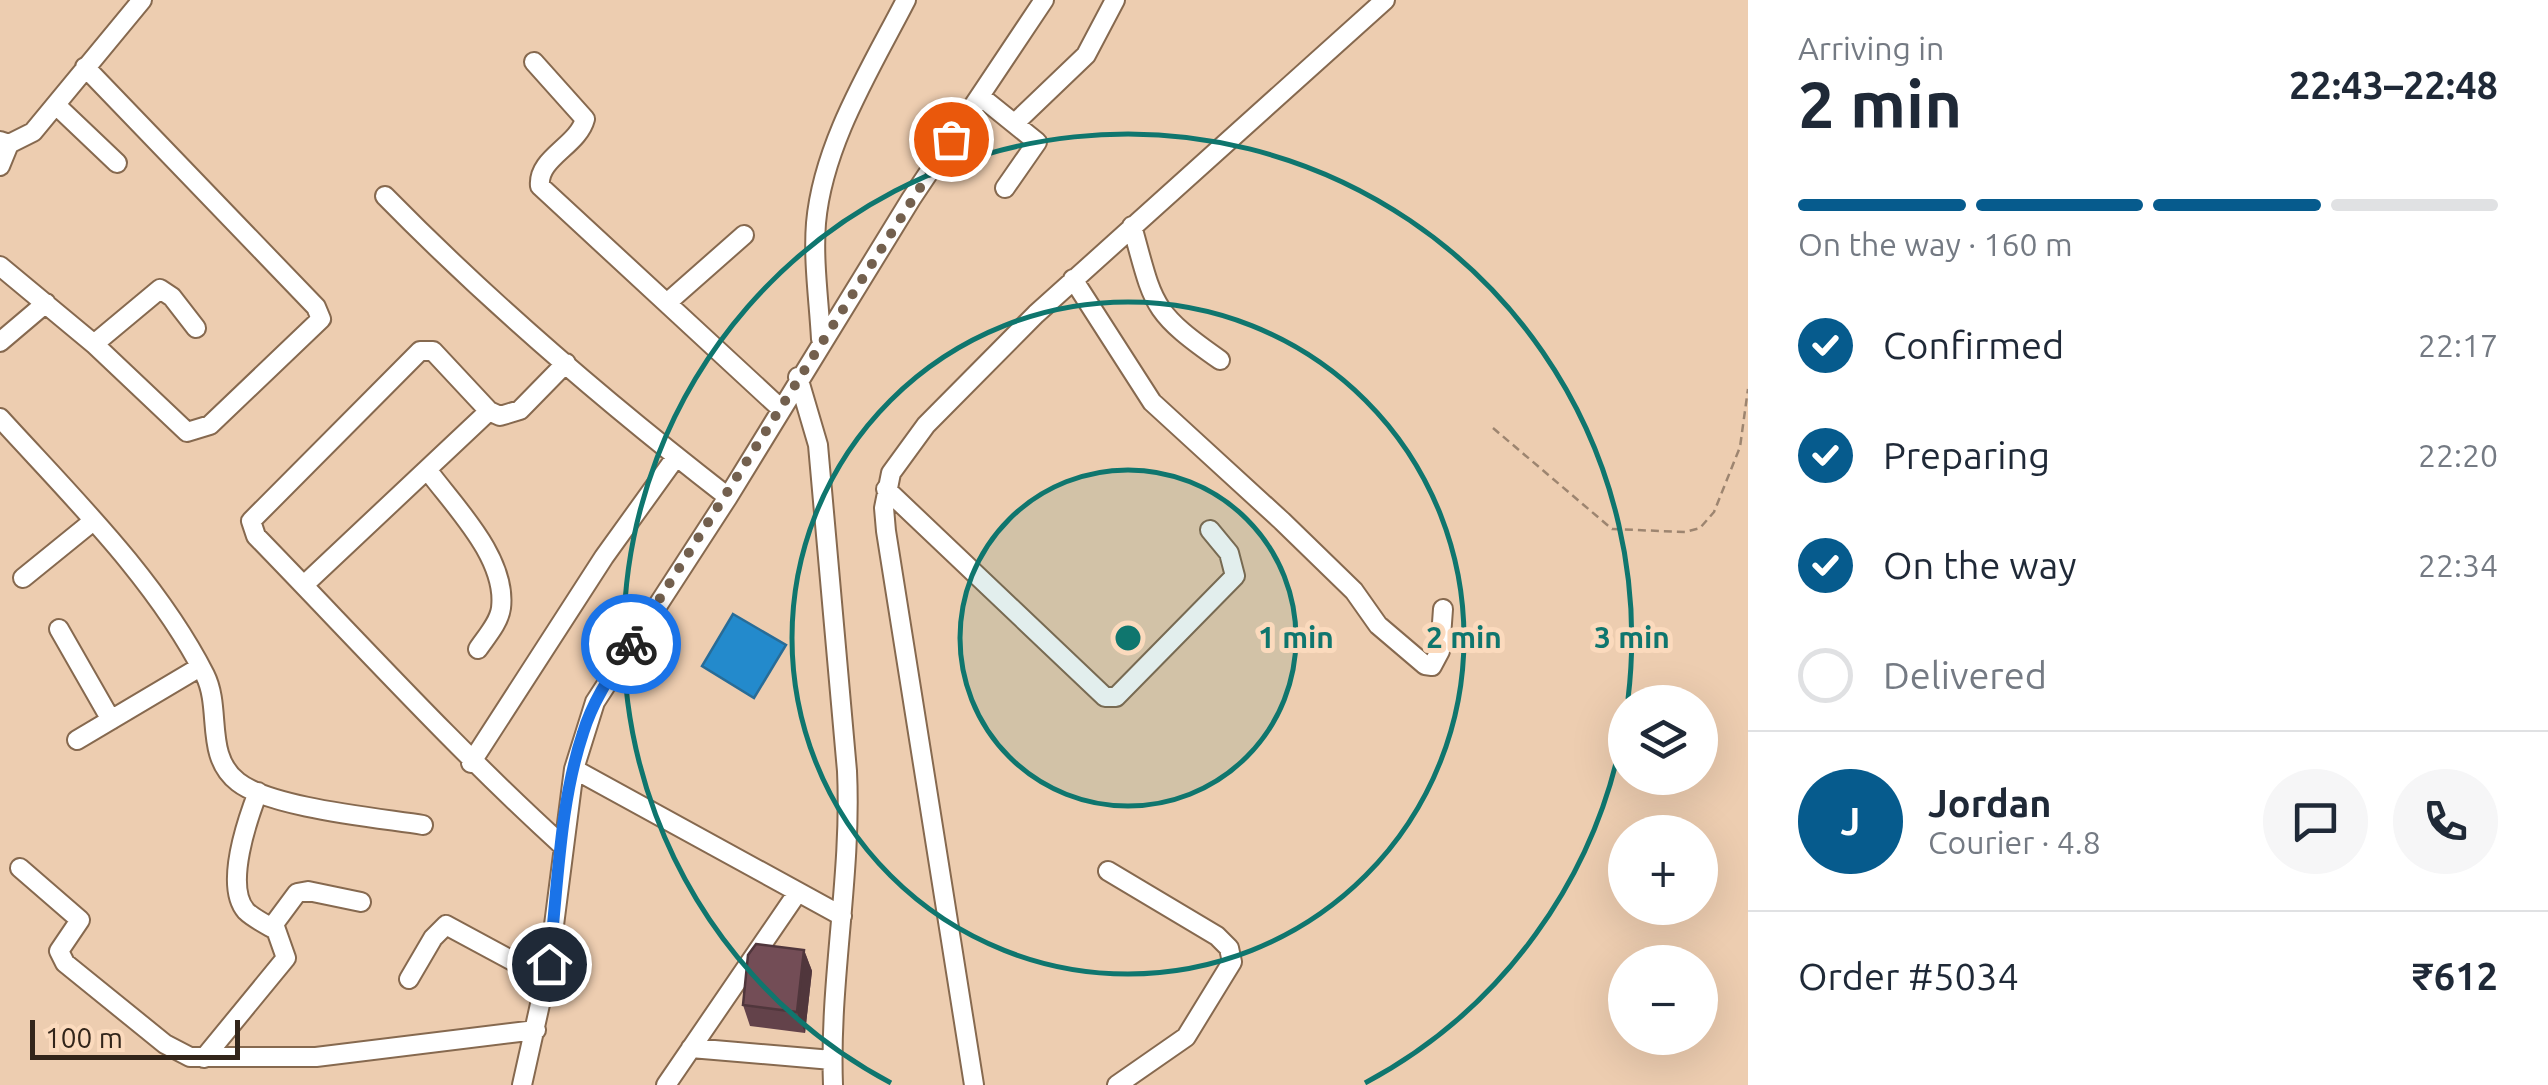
<!DOCTYPE html>
<meta charset="utf-8">
<style>
:root{--surface:#fff;--page:#f6f6f7;--text:#1f2937;--muted:#747a83;--line:#e0e1e3;--accent:#065b8d}
body{margin:0;font-family:Ubuntu,sans-serif;background:var(--page);color:var(--text);height:100vh;display:flex;flex-direction:column;font-size:38px;white-space:nowrap}
*{box-sizing:border-box;margin:0}
p{font-size:32px;color:var(--muted)}
.icon{flex:none;width:55px;height:55px;fill:none;stroke:currentColor;stroke-width:2;stroke-linecap:round;stroke-linejoin:round}
.map{position:relative;flex:1;overflow:hidden}
.sheet{display:flex;flex-direction:column;background:var(--surface);width:800px}
.sheet>*{flex:none}
.tools{position:absolute;left:1608px;top:685px;display:grid;gap:20px}
.tools a{display:grid;place-items:center;width:110px;height:110px;border-radius:50%;background:var(--surface);box-shadow:0 10px 40px #0002;font-size:50px}
.scale{position:absolute;left:30px;bottom:25px;width:210px;box-sizing:border-box;padding-left:10px;border:5px solid #32251a;border-top:0;font-size:28px;line-height:35px;white-space:nowrap;color:#32251a;-webkit-text-stroke:8px #fbdabd;paint-order:stroke}
.pin{position:absolute;display:grid;place-items:center;width:85px;height:85px;color:#fff;margin:-42px;border:5px solid #fff;border-radius:50%;box-shadow:0 2px 10px #0007}
.courier{position:absolute;display:grid;place-items:center;width:100px;height:100px;margin:-50px;border:8px solid #1a73e8;border-radius:50%;background:#fff;color:#222;box-shadow:0 2px 12px #0007}
.overview em{font-style:normal;font-weight:700}
.overview div{display:flex;flex-direction:column-reverse}
.overview{display:flex;align-items:center;justify-content:space-between;height:170px;padding:0 50px}
h1{font-size:65px;font-weight:700;line-height:75px}
.bar{display:grid;grid-template-columns:repeat(4,1fr);gap:15px 10px;align-content:center;height:120px;padding:0 50px}
.bar i{height:12px;border-radius:8px;background:var(--line)}
.bar .selected{background:var(--accent)}
.bar p{grid-column:span 4}
.line{display:flex;align-items:center;gap:25px;padding:0 50px;border-top:2px solid var(--line)}
.line div{flex:1}
.round{display:grid;place-items:center;flex:none;width:105px;height:105px;border-radius:52px;background:var(--page)}
ol{padding:0 50px;list-style:none}
li{display:flex;align-items:center;gap:30px;height:110px}
li p{margin-inline-start:auto}
li .icon{padding:10px;border-radius:50%;background:var(--accent);color:#fff;stroke-width:4}
li:last-child{color:var(--muted)}
li i{width:55px;height:55px;border:5px solid var(--line);border-radius:50%}
main{display:flex;flex:1;min-height:0}
.map>svg:first-child{display:block}
</style>
<main>
<div class="map">
<svg width="1748" height="1085" viewBox="0 0 1748 1085">
<rect width="100%" height="100%" fill="#edcdb0"/>
<path fill="#238acc" stroke="#286c97" stroke-width="2.5" d="M733,614l53,31 -32,53 -52,-32z"/>
<g fill="none" stroke-linecap="round" stroke-linejoin="round">
<g stroke="#86694f" stroke-width="22">
<path id="minor" d="M534,62l51,57c-7,27 -48,39 -45,67l239,221
M980,96l57,46 -32,46
M56,105l61,58
M1016,122l70,-67 29,-55
M0,141l9,3 24,-12 109,-132
M0,166l9,-22
M385,196c106,108 223,208 343,301
M1132,226c22,79 18,85 88,134
M0,266l94,78 93,88 23,-7 111,-106 -5,-12 -231,-240
M1073,279l79,123 130,119 72,70 24,34 47,40 7,1 8,-15 3,-42
M668,302l76,-67
M821,339c-2,-38 -8,-78 -5,-116 7,-79 55,-155 90,-223
M0,342l46,-39
M94,344l66,-55 12,8 24,31
M798,377l20,68 29,326c5,105 -18,209 -14,314
M0,418c72,79 156,161 205,257 17,34 -1,81 33,107 33,26 142,36 185,43
M429,472c27,36 78,87 72,136 -2,15 -15,29 -23,41
M886,489l219,208h11l119,-121 -6,-23 -19,-23
M23,578l69,-56
M304,585l185,-174
M59,629l52,91
M77,740l123,-73
M471,763l133,-206 72,-100
M574,769l268,147
M258,792c-10,26 -34,94 -12,119 7,7 19,13 28,18
M563,846c-108,-98 -205,-205 -307,-310l-5,-15 169,-170h13l56,60 11,5 20,-6 46,-47
M20,868l60,52 -21,31 6,12 100,81 25,13h126l220,-27
M1108,871l109,65 12,12 3,14 -46,75 -69,48
M409,979l24,-41 13,-13 100,54
M691,1048l141,12
M204,1058l82,-100 -12,-34 23,-31 11,-2 53,11
M522,1085l27,-121 25,-195 21,-67 133,-205 183,-298 133,-199
M666,1085l132,-193
M974,1085l-88,-554 -2,-23 7,-35 35,-48 110,-111 349,-314"/>
</g>
<path stroke="#9d8570" stroke-width="2.5" stroke-dasharray="8 5" stroke-linecap="butt" d="M1493,428l119,101 73,3 15,-4 14,-16 26,-65 8,-58"/>
<use href="#minor" stroke="#fff" stroke-width="18"/>
</g>
<path fill="#63424a" d="M804,950l8,21 -7,62 -55,-7 -7,-21z"/>
<path fill="#50363c" d="M804,950l8,21 -7,62 -8,-21z"/>
<path fill="#734d56" stroke="#50363c" stroke-width="2.5" d="M756,944l48,6 -7,62 -54,-7 5,-50z"/>
<g fill="none" stroke-linecap="round" stroke-linejoin="round">
<path stroke="#73604e" stroke-width="10" stroke-dasharray="0 18" d="M631,644l320,-505"/>
<path stroke="#1a73e8" stroke-width="12" d="M549,964c9,-76 10,-159 34,-231 10,-33 29,-60 48,-89"/>
</g>
<circle cx="1128" cy="638" r="168" fill="#0f766e" fill-opacity=".12"/>
<g fill="none" stroke="#0f766e" stroke-width="5">
<circle cx="1128" cy="638" r="168"/>
<circle cx="1128" cy="638" r="336"/>
<path d="M1624 726A504 504 0 0 1 1365 1083M891 1083A504 504 0 1 1 1628 699"/>
</g>
<circle cx="1128" cy="638" r="15" fill="#0f766e" stroke="#fbdabd" stroke-width="5"/>
<g font-size="30" text-anchor="middle" font-weight="bold" fill="#0f766e" stroke="#fbdabd" stroke-width="10" stroke-linejoin="round" paint-order="stroke">
<text x="1296" y="648">1 min</text>
<text x="1464" y="648">2 min</text>
<text x="1632" y="648">3 min</text>
</g>
</svg>
<div class="tools">
<a><svg class="icon" aria-label="layers" viewBox="0 0 24 24"><path d="M12 4l9 5-9 5-9-5zM3 14l9 5 9-5"/></svg></a>
<a>+</a>
<a>−</a>
</div>
<div class="scale">100 m</div>
<div class="pin" style="left:951px;top:139px;background:#ea580c"><svg class="icon" aria-label="bag" viewBox="0 0 24 24"><path d="M5 8h14l-1 12H6zM9 8a3 3 0 0 1 6 0"/></svg></div>
<div class="pin" style="left:549px;top:964px;background:#1f2937"><svg class="icon" aria-label="home" viewBox="0 0 24 24"><path d="M3 11l9-7 9 7M6 9v11h12V9"/></svg></div>
<div class="courier" style="left:631px;top:644px"><svg class="icon" aria-label="bike" viewBox="0 0 24 24"><circle cx="6" cy="16" r="4"/><circle cx="18" cy="16" r="4"/><path d="M6 16l4-8h5l3 8M10 8l3 8H6M13 5h3"/></svg></div>
</div>
<section class="sheet">
<div class="overview"><div><h1>2 min</h1><p>Arriving in</p></div><em>22:43–22:48</em></div>
<div class="bar"><i class="selected"></i><i class="selected"></i><i class="selected"></i><i></i><p>On the way · 160 m</p></div>
<ol>
<li><svg class="icon" aria-label="check" viewBox="0 0 24 24"><path d="M5 12l5 5 9-10"/></svg>Confirmed<p>22:17</p></li>
<li><svg class="icon" aria-label="check" viewBox="0 0 24 24"><path d="M5 12l5 5 9-10"/></svg>Preparing<p>22:20</p></li>
<li><svg class="icon" aria-label="check" viewBox="0 0 24 24"><path d="M5 12l5 5 9-10"/></svg>On the way<p>22:34</p></li>
<li><i></i>Delivered</li>
</ol>
<div class="line" style="height:180px"><b class="round" style="background:var(--accent);color:#fff">J</b><div><b>Jordan</b><p>Courier · 4.8</p></div><a class="round"><svg class="icon" aria-label="chat" viewBox="0 0 24 24"><path d="M4 5h16v11H9l-5 4z"/></svg></a><a class="round"><svg class="icon" aria-label="phone" viewBox="0 0 24 24"><path d="M5 4h4l2 5-3 2q2 4 5 5l2-3 5 2v4C11 20 4 13 5 4z"/></svg></a></div>
<div class="line" style="height:130px"><div>Order #5034</div><b>₹612</b></div>
</section>
</main>
